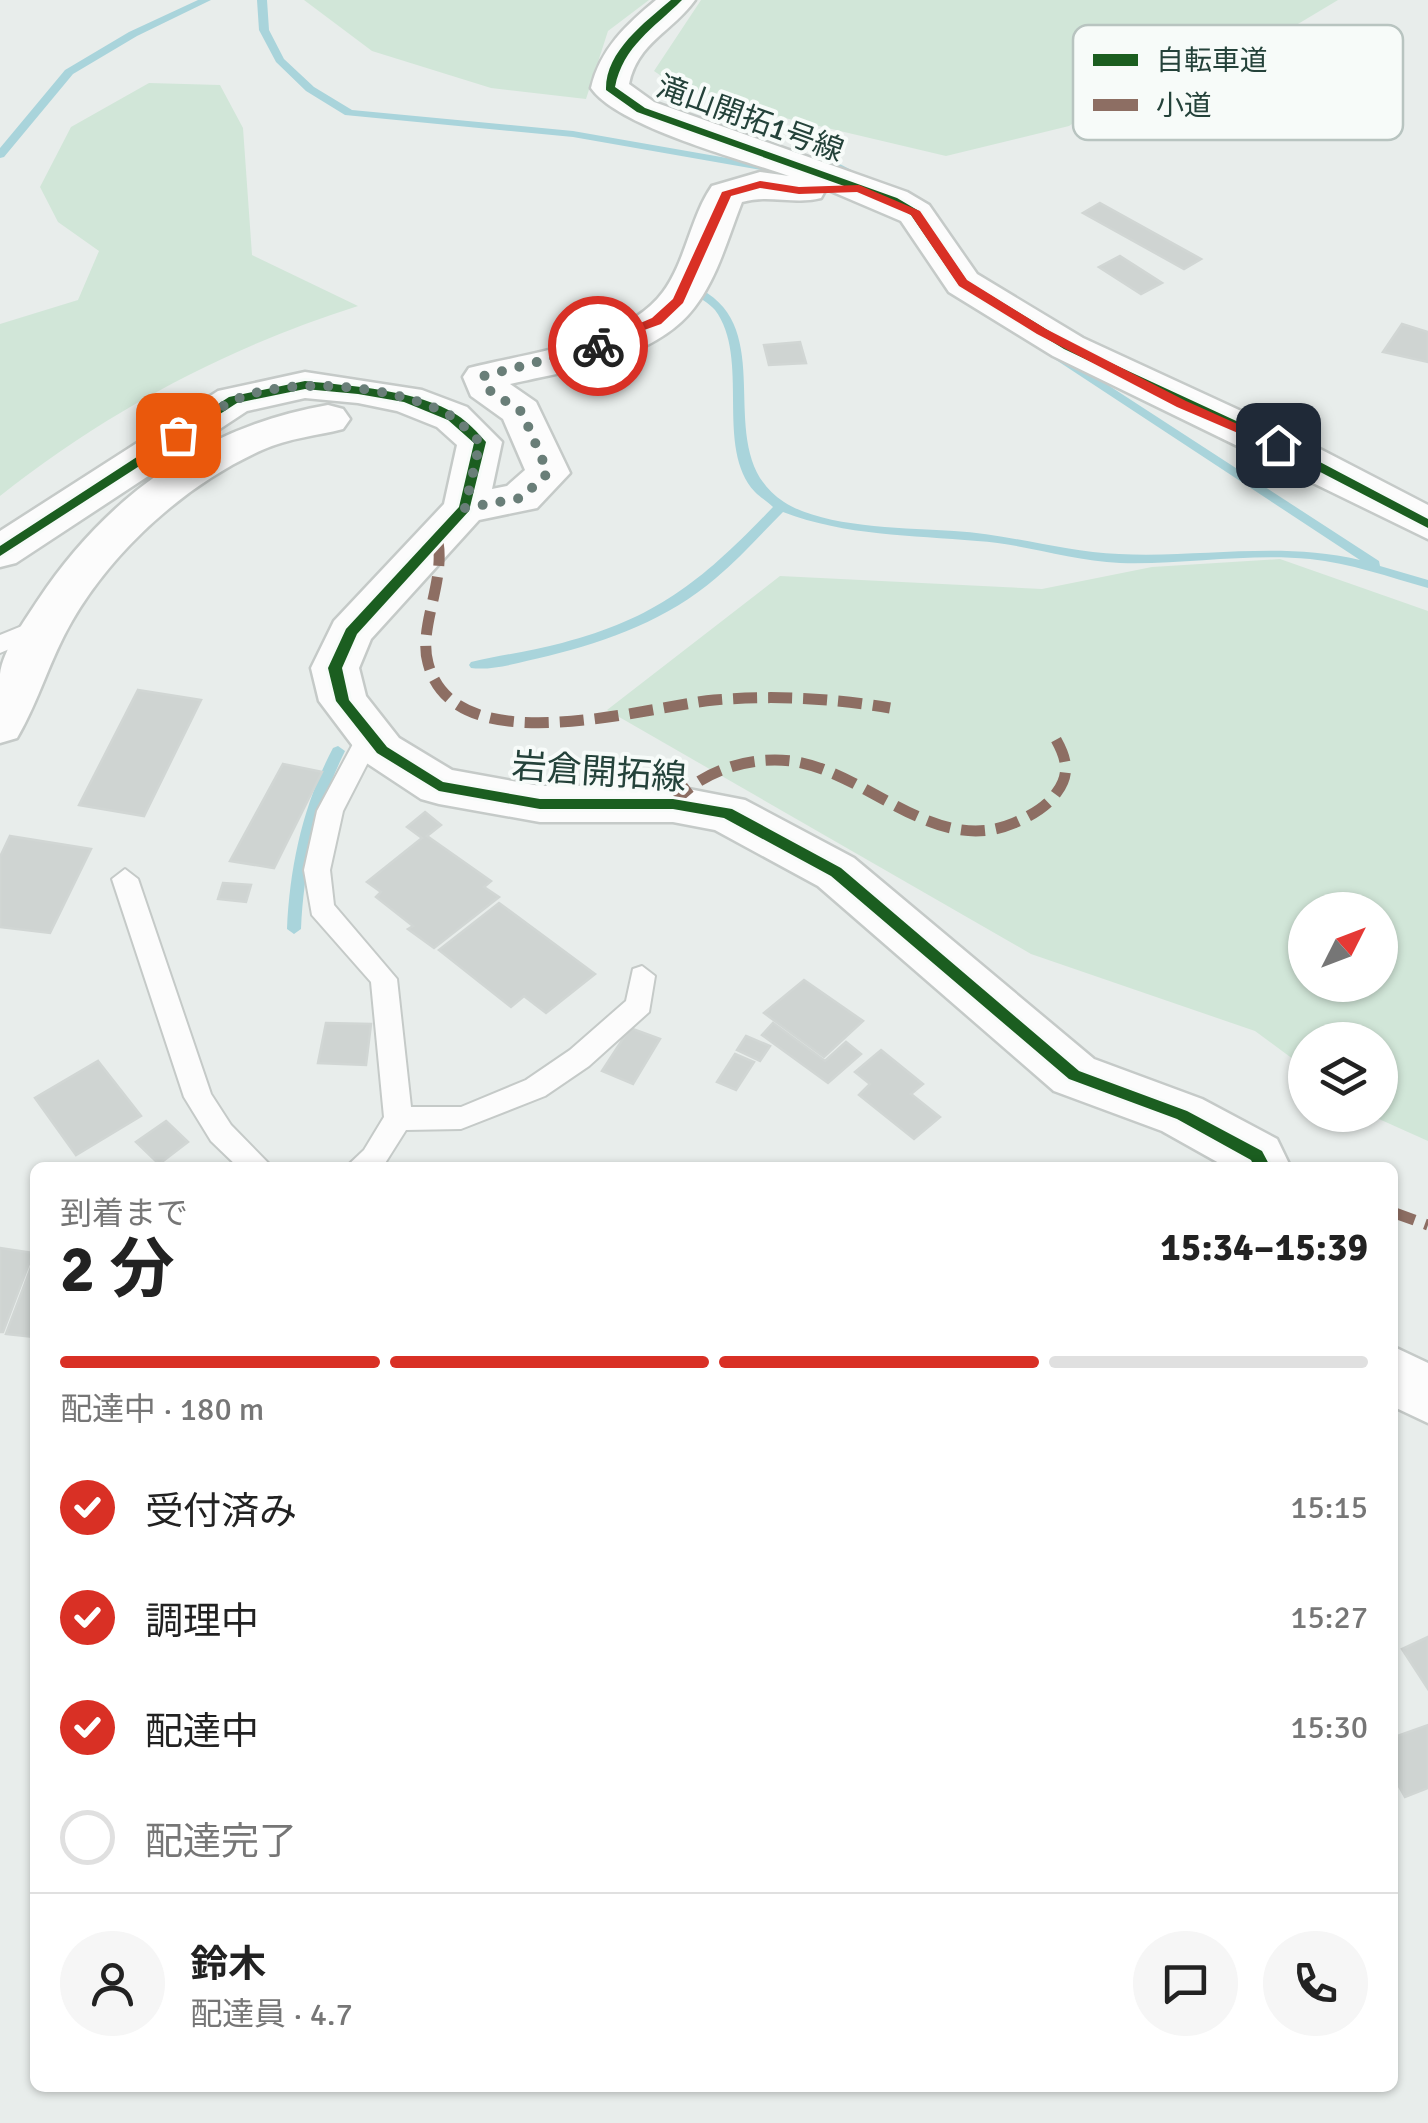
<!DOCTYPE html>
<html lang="ja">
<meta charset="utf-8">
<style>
:root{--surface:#fff;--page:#f6f6f6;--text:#222;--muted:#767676;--line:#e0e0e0;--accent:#d93025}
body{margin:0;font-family:Signika,"Noto Sans JP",sans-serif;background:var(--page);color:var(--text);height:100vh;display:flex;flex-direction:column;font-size:38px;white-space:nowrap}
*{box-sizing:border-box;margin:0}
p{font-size:32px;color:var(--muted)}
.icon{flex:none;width:55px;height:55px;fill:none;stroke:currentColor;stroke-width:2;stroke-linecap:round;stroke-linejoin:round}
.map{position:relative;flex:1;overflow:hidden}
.details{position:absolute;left:30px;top:1162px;width:1368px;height:930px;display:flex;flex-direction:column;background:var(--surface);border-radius:15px;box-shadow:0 2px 8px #0004}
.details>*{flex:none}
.needle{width:65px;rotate:48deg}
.controls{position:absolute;left:1288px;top:892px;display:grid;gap:20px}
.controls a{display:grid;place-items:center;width:110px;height:110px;border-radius:50%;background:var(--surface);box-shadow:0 2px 8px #0004;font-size:50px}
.pin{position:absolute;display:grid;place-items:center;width:85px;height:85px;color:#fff;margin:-42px;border-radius:20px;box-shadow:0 5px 15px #0006}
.courier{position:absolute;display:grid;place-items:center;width:100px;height:100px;margin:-50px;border:8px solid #d93025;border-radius:50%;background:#fff;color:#222;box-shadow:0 2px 12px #0007}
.headline em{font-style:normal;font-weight:700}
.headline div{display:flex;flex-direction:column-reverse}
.headline{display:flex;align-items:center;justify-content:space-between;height:170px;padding:0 30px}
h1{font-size:65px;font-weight:700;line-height:75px}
.bar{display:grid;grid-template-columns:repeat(4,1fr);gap:15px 10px;align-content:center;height:120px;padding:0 30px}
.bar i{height:12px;border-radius:8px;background:var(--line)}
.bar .on{background:var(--accent)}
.bar p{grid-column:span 4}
.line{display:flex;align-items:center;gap:25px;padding:0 30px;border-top:2px solid var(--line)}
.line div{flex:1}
.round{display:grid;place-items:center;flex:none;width:105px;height:105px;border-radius:52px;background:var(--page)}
ol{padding:0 30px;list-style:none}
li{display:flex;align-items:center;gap:30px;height:110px}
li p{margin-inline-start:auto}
li .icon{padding:10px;border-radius:50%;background:var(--accent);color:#fff;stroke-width:4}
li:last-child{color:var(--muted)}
li i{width:55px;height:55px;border:5px solid var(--line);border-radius:50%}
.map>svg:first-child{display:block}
</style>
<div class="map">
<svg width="1428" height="2123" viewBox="0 0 1428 2123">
<rect width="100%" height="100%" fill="#e8edeb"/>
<path fill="#d1e6d8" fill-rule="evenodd" d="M304,0h345l-41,31 -22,68 -95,-11 -119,-37z
M701,0h637l-92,55 -120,32 -57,39 -123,30 -178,-42 -92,-28 -22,-15z
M149,83l71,2 23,43 9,127 106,51c-130,41 -251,105 -358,190v-172l78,-24 21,-49 -41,-29 -18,-35 31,-60z
M1280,559l148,52v530l-58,-26h10v-75h-75v28l-50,-37 -224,-77 -424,-244 173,-134 262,13 110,-22zM1380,910v75h-75v-75z"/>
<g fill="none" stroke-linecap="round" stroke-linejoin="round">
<path fill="#a9d4db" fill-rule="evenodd" d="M198,0h13l-74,36 -64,38 -69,83 -4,1v-10l65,-78 64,-38z
M257,0h10l2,30 15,29 30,28 38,23 221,21 205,36 5,3 -5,3 -205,-36 -228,-22 -39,-24 -30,-29 -17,-32z
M803,158l29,2 56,29 -9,2 -53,-26 -27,-2 -1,-2z
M694,286c92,40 12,166 90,216 40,26 122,26 170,29 56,3 109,21 165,23 81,4 161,-13 241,6l-313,-206 -2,-2 6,-4 328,213 1,5 48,14v8c-39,-11 -78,-25 -118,-29 -63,-6 -127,6 -190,4 -49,-2 -95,-19 -143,-22 -66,-6 -131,-5 -194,-29 -22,22 -43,46 -67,66 -48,41 -107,63 -168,78 -24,5 -53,15 -77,12l-2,-3 2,-3c30,-7 61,-11 91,-19 97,-25 144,-66 211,-136 -5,-5 -13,-10 -18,-15 -41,-44 -4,-134 -40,-182 -6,-7 -17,-13 -25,-19l-2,-2z
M338,746l7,5c-28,57 -41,114 -44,178l-7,5 -7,-5c3,-64 16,-124 46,-181z"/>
</g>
<path fill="#cfd4d2" stroke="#d1d6d4" stroke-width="2.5" d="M1100,203l101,56 -17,10 -101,-56z
M1120,256l42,27 -21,11 -42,-27z
M1402,324l26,8v30l-45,-10z
M800,342l6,21 -37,2 -5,-20z
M138,690l63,10 -57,116 -65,-11z
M283,764l39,8 -48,96 -44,-7z
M425,812l16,13 -14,11 64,45 -7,6 15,10 -65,51 -26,-19 5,-3 -37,-29 5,-5 -14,-10 55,-44 -15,-11z
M10,836l81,13 -41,84 -50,-6v-70z
M223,883l28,2 -5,17 -28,-3z
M499,903l96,71 -49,39 -22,-17 -13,11 -72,-57z
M804,980l59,41 -39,36 -60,-44z
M326,1023l45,1 -5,41 -48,-2z
M773,1023l52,38 21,-19 15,12 -33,29 -66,-48z
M630,1028l30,11 -27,45 -31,-13z
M746,1036l24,10 -10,15 -23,-11z
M881,1050l42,34 -12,10 29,23 -26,22 -55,-44 11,-11 -15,-12z
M735,1054l19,8 -18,28 -19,-8z
M98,1061l43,55 -65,39 -41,-57z
M166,1121l22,21 -29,22 -23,-22z
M0,1248l33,5 -30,79h-3z
M35,1257v80l-29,-3z
M1428,1637v52l-26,-40z
M1428,1725v63l-23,9 -13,-23v-36z"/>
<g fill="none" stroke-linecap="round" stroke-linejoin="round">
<g stroke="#c5cac8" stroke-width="4">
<path id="service" d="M44,617l8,2 4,6 -4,6 -52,22v-18z
M370,726l12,9 -39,76 -13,59 4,35 63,74 14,128h50l65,-27 44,-30 56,-49 7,-32 9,-3 13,10 -6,36 -60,54 -44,30 -84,33 -55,1 -24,38h-37l19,-18 20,-33 -13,-135 -59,-67 -8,-45 13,-59 44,-82z
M125,869l13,10 73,215 20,31 42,43h-34l-28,-27 -27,-44 -72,-218z"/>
</g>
<g stroke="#c5cac8" stroke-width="5">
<path id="minor" d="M656,0h39c-22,31 -58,43 -66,84l25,18 253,90 22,13 48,69 106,64 210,97 135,70v34l-375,-183 -104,-64 -48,-71 -75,-32 -5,9c-27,7 -52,-4 -79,4 -14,35 -24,75 -48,106 -40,52 -124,62 -184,76l26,18 34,71 -33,35 -58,12 -108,119 -12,29 7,28 33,42 53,32 88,16h133l72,14 109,58 240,201 108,40 75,40 14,29h-63l-66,-37 -108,-40 -236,-205 -103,-56 -42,-8h-133l-101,-18 -18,-5 -56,-37 -46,-61 -8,-33 23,-47 110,-117 13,-59 -20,-18 -40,-16 -39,-8 -53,-5 -58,13 -231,152 -16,4v-36l218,-140 87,-19 117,18 45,17 35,35 -10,47 15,-3 18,-16 -22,-51 -32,-23 -8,-19 6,-9c57,-15 157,-25 194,-76 23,-31 27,-74 49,-106l48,-14 29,4c-48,-17 -171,-49 -198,-88 9,-39 35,-63 65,-88z
M328,405l15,4 7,10 -7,10c-27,7 -55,9 -81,21 -76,34 -148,99 -190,171 -22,37 -33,80 -55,117l-17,5c0,-22 0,-47 0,-69 3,-24 25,-54 38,-74 69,-104 167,-174 290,-195z
M1392,1346l36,17v60l-36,-17z"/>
</g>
<use href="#service" fill="#fcfcfc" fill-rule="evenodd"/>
<use href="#minor" fill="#fcfcfc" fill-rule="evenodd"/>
<path stroke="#8d6e63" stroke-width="9" stroke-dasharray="19 9" stroke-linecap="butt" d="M437,538l1,7"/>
<path stroke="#8d6e63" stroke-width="11" stroke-dasharray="24 11" stroke-linecap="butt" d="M438,542c7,41 -20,86 -10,121 26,102 215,44 286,37 59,-5 119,-2 176,8
M673,804c27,-33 76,-48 118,-43 76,10 143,96 223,62 16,-7 33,-16 43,-31 15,-20 8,-37 -3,-56
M1392,1212l36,13"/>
<g stroke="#f7fbf9" stroke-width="6">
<path id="cycleway" d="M671,0h11c-28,28 -59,46 -67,87l30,21 252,90 22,13 48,70 105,64 210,97 146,77v9l-154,-80 -210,-99 -105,-64 -48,-70 -22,-13 -252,-90 -31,-22c-1,-38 38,-67 65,-90z
M305,381c45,5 114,9 152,34 11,7 21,18 29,27l-17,69 -112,123 -15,34 7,32 38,47 56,35 97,17h133l59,10 109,59 238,203 108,40 75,40 9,17h-16l-4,-8 -74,-41 -108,-40 -238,-203 -107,-58 -51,-9h-133l-101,-18 -62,-38 -41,-52 -8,-33 18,-39 113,-122 15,-64 -26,-23 -44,-18 -46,-8 -53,-5 -68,14 -237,153v-10l229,-149z"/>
</g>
<use href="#cycleway" fill="#1b5e20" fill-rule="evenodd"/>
</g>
<path fill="#d93025" d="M760,181l39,6 60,-2 61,26 47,69 79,49 140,72 98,44 -11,3 -96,-41 -140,-73 -78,-48 -48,-71 -54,-23 -58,2 -39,-6 -29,8 -48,107 -22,21 -67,24v-5l58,-25 21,-19 49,-107z"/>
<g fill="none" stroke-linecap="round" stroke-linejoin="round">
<path stroke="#697e78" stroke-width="10" stroke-dasharray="0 18" d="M178,435c18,-11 35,-24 53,-33 55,-28 167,-17 220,14 11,7 20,18 29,26l-15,66 56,-10 27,-25 -26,-61 -36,-24 -2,-12 114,-30"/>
</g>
<g text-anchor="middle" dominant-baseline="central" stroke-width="8" stroke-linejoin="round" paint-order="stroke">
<g font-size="30" fill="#24423a" stroke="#f7fbf9">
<text transform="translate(750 119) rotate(20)">滝山開拓1号線</text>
</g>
<g font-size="35" fill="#24423a" stroke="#f7fbf9">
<text transform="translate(599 772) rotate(4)">岩倉開拓線</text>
</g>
</g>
<rect x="1073" y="25" width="330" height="115" rx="15" fill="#f7fbf9" stroke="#b8c4c0" stroke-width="2.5"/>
<rect x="1093" y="54" width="45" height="12" fill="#1b5e20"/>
<rect x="1093" y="99" width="45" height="12" fill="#8d6e63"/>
<g font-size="28" fill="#24423a">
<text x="1156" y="70">自転車道</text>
<text x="1156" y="115">小道</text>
</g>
</svg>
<div class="controls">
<a><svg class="needle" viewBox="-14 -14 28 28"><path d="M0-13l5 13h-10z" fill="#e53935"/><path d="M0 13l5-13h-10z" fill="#767676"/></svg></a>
<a><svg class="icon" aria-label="layers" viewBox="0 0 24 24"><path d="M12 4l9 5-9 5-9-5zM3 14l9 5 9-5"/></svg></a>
</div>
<div class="pin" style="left:178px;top:435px;background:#ea580c"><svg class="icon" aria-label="bag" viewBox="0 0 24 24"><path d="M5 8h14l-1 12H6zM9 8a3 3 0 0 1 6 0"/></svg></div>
<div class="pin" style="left:1278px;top:445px;background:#1f2937"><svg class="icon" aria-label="home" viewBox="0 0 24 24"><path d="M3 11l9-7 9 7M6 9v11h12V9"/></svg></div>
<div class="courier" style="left:598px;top:346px"><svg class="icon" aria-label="bike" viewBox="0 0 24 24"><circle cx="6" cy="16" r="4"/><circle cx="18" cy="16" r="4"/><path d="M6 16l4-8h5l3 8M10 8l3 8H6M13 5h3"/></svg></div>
<section class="details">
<div class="headline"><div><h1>2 分</h1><p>到着まで</p></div><em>15:34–15:39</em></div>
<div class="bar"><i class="on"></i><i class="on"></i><i class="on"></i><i></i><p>配達中 · 180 m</p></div>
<ol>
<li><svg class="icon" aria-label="check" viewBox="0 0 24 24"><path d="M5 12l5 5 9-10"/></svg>受付済み<p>15:15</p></li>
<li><svg class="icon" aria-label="check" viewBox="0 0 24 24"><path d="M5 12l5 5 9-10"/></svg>調理中<p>15:27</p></li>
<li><svg class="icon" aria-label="check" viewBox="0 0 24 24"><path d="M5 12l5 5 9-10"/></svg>配達中<p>15:30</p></li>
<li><i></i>配達完了</li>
</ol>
<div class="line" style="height:180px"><a class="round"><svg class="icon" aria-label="person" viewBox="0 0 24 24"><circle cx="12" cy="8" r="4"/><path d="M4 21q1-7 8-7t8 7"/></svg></a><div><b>鈴木</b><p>配達員 · 4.7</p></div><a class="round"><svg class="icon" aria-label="chat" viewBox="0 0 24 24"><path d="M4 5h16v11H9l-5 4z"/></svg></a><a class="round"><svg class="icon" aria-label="phone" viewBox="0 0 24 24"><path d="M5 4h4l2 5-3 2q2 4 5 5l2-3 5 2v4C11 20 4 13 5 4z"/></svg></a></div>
</section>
</div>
